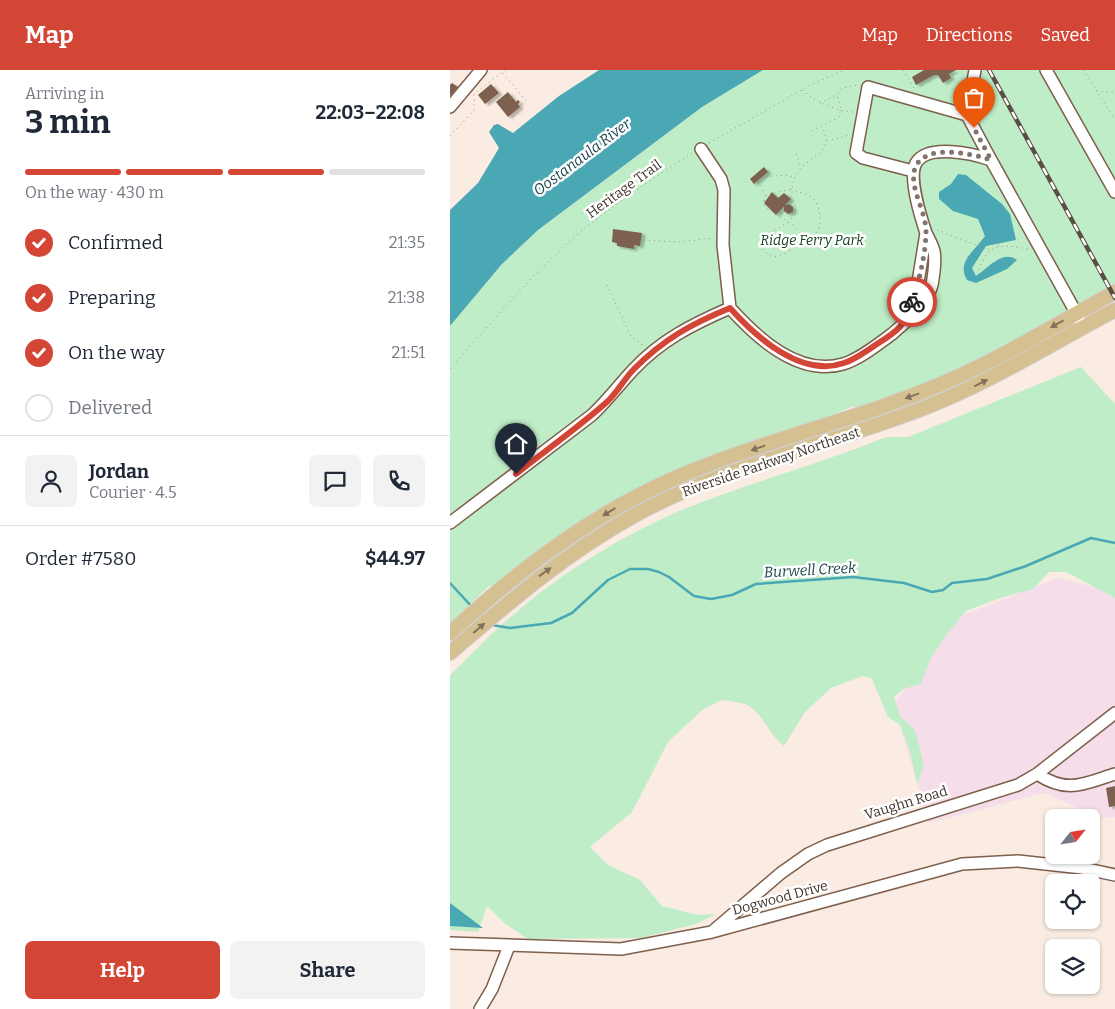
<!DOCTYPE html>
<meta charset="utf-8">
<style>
:root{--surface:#fff;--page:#f2f2f3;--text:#1f2937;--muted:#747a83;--line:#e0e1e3;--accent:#d34636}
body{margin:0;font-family:Bitter,serif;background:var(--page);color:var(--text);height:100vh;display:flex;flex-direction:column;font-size:19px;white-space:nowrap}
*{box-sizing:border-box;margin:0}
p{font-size:16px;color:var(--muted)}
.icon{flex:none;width:28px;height:28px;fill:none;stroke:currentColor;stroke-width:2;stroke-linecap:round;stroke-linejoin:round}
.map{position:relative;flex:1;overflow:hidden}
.details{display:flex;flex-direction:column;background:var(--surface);width:450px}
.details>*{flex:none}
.needle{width:32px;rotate:60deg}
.fabs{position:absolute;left:595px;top:739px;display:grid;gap:10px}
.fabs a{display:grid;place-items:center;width:55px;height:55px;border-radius:8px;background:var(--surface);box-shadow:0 1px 4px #0004;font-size:25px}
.pin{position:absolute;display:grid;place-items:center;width:42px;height:42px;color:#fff;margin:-51px -21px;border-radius:50% 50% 50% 0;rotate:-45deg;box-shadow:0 0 5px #0007}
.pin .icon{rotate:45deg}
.courier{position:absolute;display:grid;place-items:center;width:50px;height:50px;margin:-25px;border:4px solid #d34636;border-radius:50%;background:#fff;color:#222;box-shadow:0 1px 6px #0007}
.head em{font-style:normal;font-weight:700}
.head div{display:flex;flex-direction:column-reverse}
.head{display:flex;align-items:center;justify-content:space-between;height:85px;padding:0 25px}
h1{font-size:32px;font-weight:700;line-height:38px}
.bar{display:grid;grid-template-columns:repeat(4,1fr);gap:8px 5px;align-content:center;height:60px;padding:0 25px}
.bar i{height:6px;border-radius:4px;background:var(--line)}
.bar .current{background:var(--accent)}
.bar p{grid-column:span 4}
.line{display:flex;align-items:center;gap:12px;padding:0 25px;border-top:1px solid var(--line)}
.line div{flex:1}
.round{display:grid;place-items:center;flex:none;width:52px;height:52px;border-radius:8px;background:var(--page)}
ol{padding:0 25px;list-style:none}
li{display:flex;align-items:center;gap:15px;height:55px}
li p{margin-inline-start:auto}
li .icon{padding:5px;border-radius:50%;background:var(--accent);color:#fff;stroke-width:4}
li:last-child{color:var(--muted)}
li i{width:28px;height:28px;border:2px solid var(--line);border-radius:50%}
.button{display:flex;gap:10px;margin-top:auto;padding:10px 25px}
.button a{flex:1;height:58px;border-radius:8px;background:var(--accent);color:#fff;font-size:20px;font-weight:700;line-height:58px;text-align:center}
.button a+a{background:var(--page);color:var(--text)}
header{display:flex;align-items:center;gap:30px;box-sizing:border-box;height:70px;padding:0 25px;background:var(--accent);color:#fff}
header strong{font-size:24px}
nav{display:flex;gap:28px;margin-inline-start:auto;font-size:18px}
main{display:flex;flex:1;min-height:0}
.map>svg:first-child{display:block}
</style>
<header>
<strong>Map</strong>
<nav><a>Map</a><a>Directions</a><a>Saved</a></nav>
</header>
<main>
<section class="details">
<div class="head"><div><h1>3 min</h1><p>Arriving in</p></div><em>22:03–22:08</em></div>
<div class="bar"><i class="current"></i><i class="current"></i><i class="current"></i><i></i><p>On the way · 430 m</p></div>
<ol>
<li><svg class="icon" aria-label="check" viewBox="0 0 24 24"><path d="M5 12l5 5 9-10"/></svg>Confirmed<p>21:35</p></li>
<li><svg class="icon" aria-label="check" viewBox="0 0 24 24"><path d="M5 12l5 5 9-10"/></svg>Preparing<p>21:38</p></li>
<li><svg class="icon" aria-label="check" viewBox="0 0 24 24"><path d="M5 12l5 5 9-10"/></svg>On the way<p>21:51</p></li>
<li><i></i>Delivered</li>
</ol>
<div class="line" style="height:90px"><a class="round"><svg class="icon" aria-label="person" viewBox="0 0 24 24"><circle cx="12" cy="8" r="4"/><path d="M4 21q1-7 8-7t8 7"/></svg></a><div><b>Jordan</b><p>Courier · 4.5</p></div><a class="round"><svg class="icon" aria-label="chat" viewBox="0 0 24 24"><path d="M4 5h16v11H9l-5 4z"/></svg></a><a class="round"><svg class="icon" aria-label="phone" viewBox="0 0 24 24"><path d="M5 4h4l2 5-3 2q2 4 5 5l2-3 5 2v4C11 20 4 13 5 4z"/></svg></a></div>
<div class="line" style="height:65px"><div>Order #7580</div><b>$44.97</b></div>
<div class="button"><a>Help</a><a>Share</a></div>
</section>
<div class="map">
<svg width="665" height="939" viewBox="0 0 665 939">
<defs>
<filter id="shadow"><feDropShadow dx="3.5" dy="2" stdDeviation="1" flood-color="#0004"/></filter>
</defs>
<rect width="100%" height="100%" fill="#faece3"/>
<path fill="#f5deea" d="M607,508l58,14v225l-13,1 -58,-25 -115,30 -35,-118 57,-85z"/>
<path fill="#bfedc7" d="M313,0h352v216l-126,69 -61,29 -64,22 -13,1 -33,14 -102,35 -224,133 -2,-4 -40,38v-297l52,-62 36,-34 164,-123z
M631,297l34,37v194l-49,-26h-17l-16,17 -33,9 -34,13 -22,27 -14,22 -9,24 -18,5 -9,8 6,19 15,14 9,36 -7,18 -7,-33 -10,-26 -12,-8 -16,-38 -9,-3 -32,12 -26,24 -21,34c-16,-12 -22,-35 -39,-42 -7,-2 -16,-3 -24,-4l-20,11 -33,31 -36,70 -42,35 18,18 32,15 22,26 36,9 18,-1 -20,10 -55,14 -113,1 -24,-16 -17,-17 -9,26 -28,-2v-255c21,-20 41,-42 63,-60 48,-42 107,-78 166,-104 68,-28 139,-46 207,-74h22z"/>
<path fill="#4aa8b4" d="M149,0h164l-61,37 -164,123 -36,34 -52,62v-116l28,-27 21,-35 -10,-16 5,-7 4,-1 15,9 46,-37z
M508,104l8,1 36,29 8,10 6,26 -30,6 -14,22 4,8c11,-7 27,-27 41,-16l-10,9 -31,14 -9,-3c-11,-19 8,-29 18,-44l-7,-17 -25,-8 -14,-12v-7l12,-8z
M0,833l33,25 -33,-2z"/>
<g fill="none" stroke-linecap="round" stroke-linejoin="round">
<path stroke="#4aa8b4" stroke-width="2.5" d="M0,513l23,25
M42,555l18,3 41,-5 21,-10 36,-33 22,-11h18l11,3 10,5 25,19 17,3 21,-4 24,-11 97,-7 51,6 28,9 11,-2 9,-7 35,-4 39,-13 65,-28 24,5"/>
</g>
<path fill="#7d604d" filter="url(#shadow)" d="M474,0h32l-7,4 2,4 -8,5 -5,-8h-4l-18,10 -4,-8z
M2,13l6,4 -8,9v-11z
M41,14l8,9 -14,11 -7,-9z
M58,22l8,10 2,-2 2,2 -2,2 2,3 -12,10 -12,-15z
M314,97l4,5 -14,12 -4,-5z
M322,122l6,6 6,-5 7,6 -15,16 -12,-12z
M339,134l4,3v5l-5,2 -4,-3v-5z
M163,159l29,4 -2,13 -6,-1v4l-17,-3v-3l-5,-1z
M665,716v20l-6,1 -3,-19z"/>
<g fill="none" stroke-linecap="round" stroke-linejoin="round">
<g stroke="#7d5f4c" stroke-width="14">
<path id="minor" d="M525,0l-8,45 24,45
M596,0l69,122
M0,37l31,-37
M251,79l20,30 3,11 -1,55 7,63c27,30 69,69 113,56 17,-5 35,-20 49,-30 16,-14 34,-28 40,-49 2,-11 4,-23 2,-34 -2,-7 -5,-12 -8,-18 -5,-15 -18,-56 -10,-70 12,-20 58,-9 75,-3l93,167
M463,101l-50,-13 -7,-5 12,-66 99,28
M456,251l12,-39 8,-49
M0,453l142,-108c15,-14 27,-30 41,-45 28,-30 60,-46 97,-62
M587,704c31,20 46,10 78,0
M263,861l68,-58 27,-19 19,-9 191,-60 19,-11 78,-61
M0,873l171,6 91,-17 250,-68 56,-3 64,7 33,7
M30,939l12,-20 17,-43"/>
</g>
<g stroke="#d1cecc" stroke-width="16">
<path id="major" d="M0,563c68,-62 139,-117 223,-154 87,-38 181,-58 268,-95 60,-25 117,-61 174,-92
M0,583c59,-51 116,-100 185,-138 87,-48 188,-69 281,-104 70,-26 133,-66 199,-101"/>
</g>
<path stroke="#9d9087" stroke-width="1" stroke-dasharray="1 4" stroke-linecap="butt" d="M453,0l13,21
M633,0l14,21 18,2
M53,3l24,29
M352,20c16,13 31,20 51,22
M646,20l19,29
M370,33l17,-8
M362,61l27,-14 2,-8 -4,-14 5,-7 16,-3
M0,66l24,-26v-16l31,-24
M377,71l23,-6
M259,73l103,-59 33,-14
M346,84l5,13
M316,107l19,-2 9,2
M309,111l6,14
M341,119c5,3 18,5 22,9 8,10 12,31 -2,39l-8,-1 -10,-11 -28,-18 -1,-7 2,-5z
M540,147l6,7 3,22
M487,160l52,20
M353,166c-4,10 -10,12 -18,17 -10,6 -15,5 -23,-5 1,-22 34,-19 34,-42l-5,-4c2,-13 0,-22 9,-33 14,-16 34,-15 22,-43
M194,170l35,2 34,-4
M529,200c9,-29 24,-25 49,-21
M157,215l24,52 14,10
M0,299c41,-46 81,-94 128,-135 35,-29 76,-57 115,-81"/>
<use href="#minor" stroke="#fff" stroke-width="11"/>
<use href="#major" stroke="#d5c092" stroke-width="14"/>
<g stroke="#5a4d44" stroke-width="4.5">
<path id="rail" d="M539,0l126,228"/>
</g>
<use href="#rail" stroke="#fff" stroke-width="2.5" stroke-dasharray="8" stroke-linecap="butt"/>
</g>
<defs><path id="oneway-solid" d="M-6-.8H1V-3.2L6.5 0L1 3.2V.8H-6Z" transform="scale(1.25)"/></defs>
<g fill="#837259">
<use href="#oneway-solid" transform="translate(607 254) rotate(151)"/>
<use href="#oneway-solid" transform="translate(531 313) rotate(-27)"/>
<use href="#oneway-solid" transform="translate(462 326) rotate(160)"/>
<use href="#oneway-solid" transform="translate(308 378) rotate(161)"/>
<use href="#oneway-solid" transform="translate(159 442) rotate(149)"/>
<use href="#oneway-solid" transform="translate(95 502) rotate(-36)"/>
<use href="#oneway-solid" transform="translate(29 558) rotate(-41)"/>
</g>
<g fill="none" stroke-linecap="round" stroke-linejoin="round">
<path stroke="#81746b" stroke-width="5" stroke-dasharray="0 9" d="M462,232c7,-21 13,-45 14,-68 1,-17 -10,-35 -12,-51 -6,-43 54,-31 77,-23l-17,-32"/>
<path stroke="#d34636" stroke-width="6" d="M66,404c30,-24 63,-47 92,-73 10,-10 17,-23 26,-32 30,-30 57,-45 96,-61 26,29 71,70 114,55 10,-3 21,-11 30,-17 23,-15 30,-18 38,-44"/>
</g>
<g text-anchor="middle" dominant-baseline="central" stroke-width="5" stroke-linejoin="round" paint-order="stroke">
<g font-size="14" fill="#40332a" stroke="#fff">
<text transform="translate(174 119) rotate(-36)">Heritage Trail</text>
<text transform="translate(321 392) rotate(-19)">Riverside Parkway Northeast</text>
<text transform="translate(456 733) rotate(-17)">Vaughn Road</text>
<text transform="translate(330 828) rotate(-15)">Dogwood Drive</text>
</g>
<g font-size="14" font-style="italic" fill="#154021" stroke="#fff">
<text x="362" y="170">Ridge Ferry Park</text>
</g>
<g font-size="15" font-style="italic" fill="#1c464c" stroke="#fff">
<text transform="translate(132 87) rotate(-37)">Oostanaula River</text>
<text transform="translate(360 500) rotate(-3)">Burwell Creek</text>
</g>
</g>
</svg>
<div class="fabs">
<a><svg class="needle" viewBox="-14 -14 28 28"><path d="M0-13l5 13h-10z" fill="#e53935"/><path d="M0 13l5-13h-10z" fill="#747a83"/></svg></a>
<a><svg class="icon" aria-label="locate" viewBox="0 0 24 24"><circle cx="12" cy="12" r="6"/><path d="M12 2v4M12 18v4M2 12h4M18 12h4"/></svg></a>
<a><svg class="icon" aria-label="layers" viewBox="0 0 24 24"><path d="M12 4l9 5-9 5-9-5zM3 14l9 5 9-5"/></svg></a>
</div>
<div class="pin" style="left:524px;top:58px;background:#ea580c"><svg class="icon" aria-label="bag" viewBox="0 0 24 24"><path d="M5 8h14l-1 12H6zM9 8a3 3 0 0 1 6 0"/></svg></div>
<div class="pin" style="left:66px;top:404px;background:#1f2937"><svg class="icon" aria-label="home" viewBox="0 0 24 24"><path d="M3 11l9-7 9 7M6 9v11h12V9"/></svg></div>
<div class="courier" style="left:462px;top:232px"><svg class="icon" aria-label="bike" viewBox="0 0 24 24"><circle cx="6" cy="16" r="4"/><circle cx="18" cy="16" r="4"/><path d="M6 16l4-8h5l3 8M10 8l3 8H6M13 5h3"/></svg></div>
</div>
</main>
